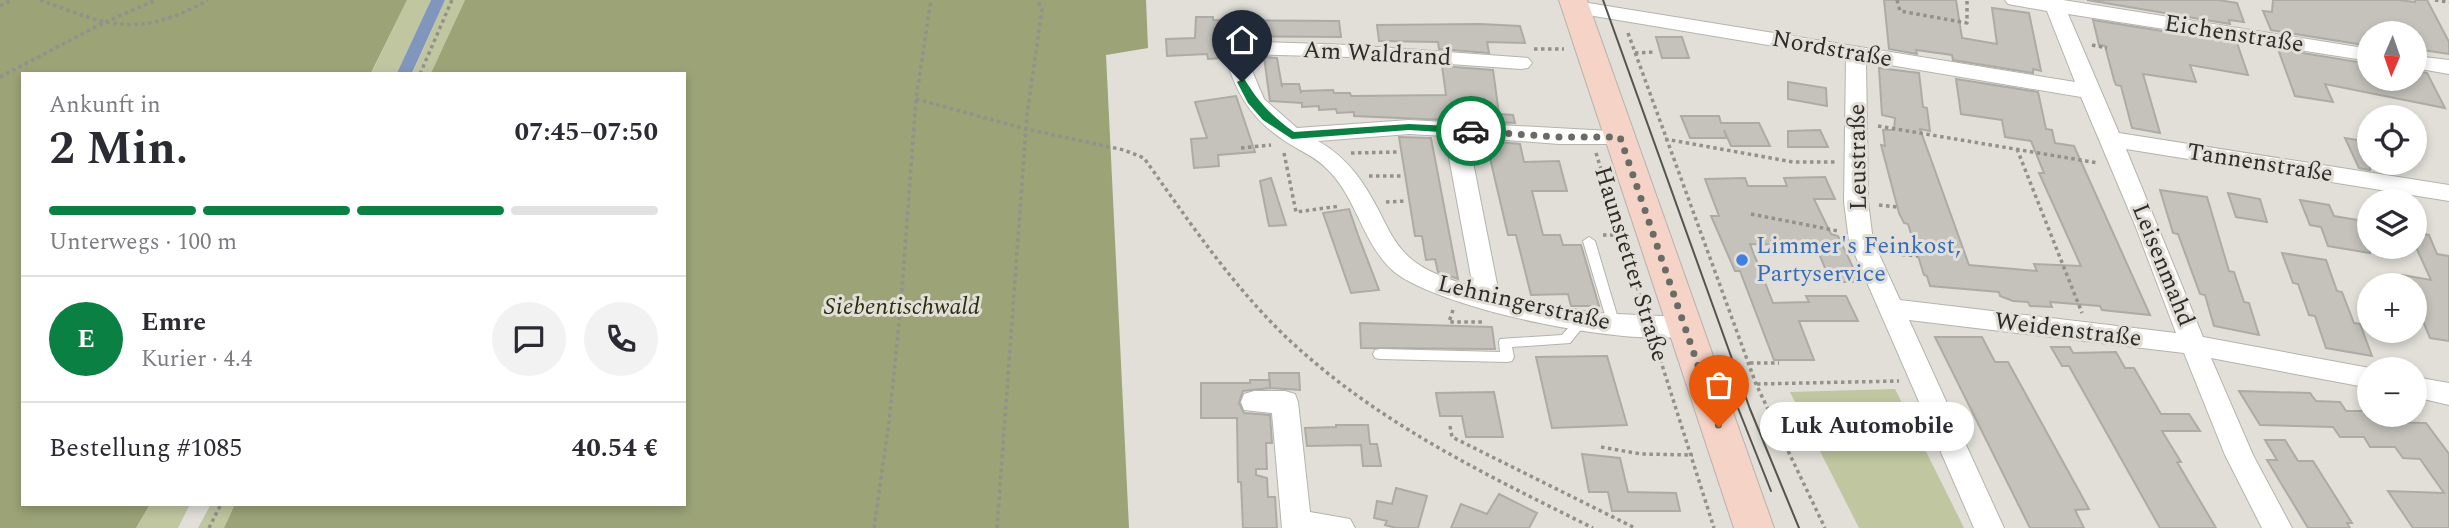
<!DOCTYPE html>
<html lang="de">
<meta charset="utf-8">
<style>
:root{--surface:#fff;--page:#f2f2f3;--text:#2b2b33;--muted:#7c7c81;--line:#e1e1e2;--accent:#0b8043}
body{margin:0;font-family:Spectral,serif;background:var(--page);color:var(--text);height:100vh;display:flex;flex-direction:column;font-size:26px;white-space:nowrap}
*{box-sizing:border-box;margin:0}
p{font-size:23px;color:var(--muted)}
.icon{flex:none;width:38px;height:38px;fill:none;stroke:currentColor;stroke-width:2;stroke-linecap:round;stroke-linejoin:round}
.map{position:relative;flex:1;overflow:hidden}
.side{position:absolute;left:21px;top:72px;width:665px;height:434px;display:flex;flex-direction:column;background:var(--surface);border-radius:0px;box-shadow:0 4px 10px #0003}
.side>*{flex:none}
.needle{width:46px;rotate:182deg}
.controls{position:absolute;left:2357px;top:21px;display:grid;gap:14px}
.controls a{display:grid;place-items:center;width:70px;height:70px;border-radius:50%;background:var(--surface);box-shadow:0 4px 10px #0003;font-size:35px}
.pin{position:absolute;display:grid;place-items:center;width:60px;height:60px;color:#fff;margin:-72px -30px;border-radius:50% 50% 50% 0;rotate:-45deg;box-shadow:0 0 7px #0007}
.pin .icon{rotate:45deg}
.courier{position:absolute;display:grid;place-items:center;width:70px;height:70px;margin:-35px;border:5px solid #0b8043;border-radius:50%;background:#fff;color:#222;box-shadow:0 2px 9px #0007}
.bubble{position:absolute;height:49px;border-radius:24px;background:var(--surface);box-shadow:0 4px 10px #0003;font-size:23px;font-weight:700;line-height:49px;text-align:center}
.overview em{font-style:normal;font-weight:700}
.overview div{display:flex;flex-direction:column-reverse}
.overview{display:flex;align-items:center;justify-content:space-between;height:119px;padding:0 28px}
h1{font-size:46px;font-weight:700;line-height:52px}
.bar{display:grid;grid-template-columns:repeat(4,1fr);gap:10px 7px;align-content:center;height:84px;padding:0 28px}
.bar i{height:9px;border-radius:5px;background:var(--line)}
.bar .on{background:var(--accent)}
.bar p{grid-column:span 4}
.line{display:flex;align-items:center;gap:18px;padding:0 28px;border-top:2px solid var(--line)}
.line div{flex:1}
.round{display:grid;place-items:center;flex:none;width:74px;height:74px;border-radius:37px;background:var(--page)}
.map>svg:first-child{display:block}
</style>
<div class="map">
<svg width="2449" height="528" viewBox="0 0 2449 528">
<rect width="100%" height="100%" fill="#e1dfd8"/>
<path fill="#bfc6a0" d="M407,0h24l-34,73 -26,1z
M445,0h20l-34,73 -19,1z
M1895,389l69,139h-105l-69,-136z
M150,504h40l-12,24h-42z
M211,504h24l-11,24h-26z"/>
<path fill="#9ba377" d="M0,0h407l-36,73 -348,1v430h127l-14,24h-136z
M465,0h681l2,48 -42,7 23,473h-905l11,-24h449v-430l-253,-1z"/>
<path fill="#8196bc" d="M431,0h14l-33,73h-15z"/>
<path fill="#c4c2bb" stroke="#adaba5" stroke-width="2" d="M1884,0h72l6,38 35,6 -5,-36 37,5 12,58 -8,-2v4l-80,-13 -1,-5 -36,-5 1,4 -28,-5z
M2087,0h131l19,3 7,19 -15,-2 1,4z
M2273,0h126l16,2v-2h12l22,42v12l-34,-5v-16h-45v13l-99,-16 -8,-19 9,1z
M1196,17h17v3l126,1 2,16 -119,-1 -2,12 3,10 -15,1 -1,-5 -40,2 -1,-17 29,-1z
M2093,20l144,23 11,32 -58,-10 6,17 -53,-8 17,59 -28,-5 -11,-42 -5,-1 -2,-5 -9,-34 -6,-1z
M1480,24l40,2 5,17 -38,-1 2,11 -50,-4 -1,-7 -59,-1 -2,-16z
M1656,37h26l7,21h-27z
M2278,49l92,15v15h45v-8l12,2 18,35 -120,-24 8,18 -38,-6z
M1264,57l13,1 5,29v-3h17l2,9v-2l32,-1 1,3h16l1,3 95,-1 -4,-29 51,4 6,44 14,1 2,8 -161,-7v-4l-17,1 -1,-4 -17,1v-4l-17,1v-4l-32,-2z
M1879,68l40,5 4,34 4,1 3,23 -10,-2 49,136 68,6 -3,-7 47,2 -42,-93h5l-13,-32 -26,-4 -3,-17 -41,-6 -5,-35 82,13 8,37 6,1 3,13 19,3 76,169 -48,-5 -2,-4 -50,-4 2,5 -22,-1 -2,-4 -15,-1 -13,-5 -1,-4 -69,-6 -3,-10 -3,-1 -16,-51 -4,-1 -5,-10 -18,-68 4,1 -2,-16h11l1,-12 -13,-3z
M1788,82l38,6 1,18 -39,-7z
M1236,96l19,56 -37,3 1,11 -25,2 -3,-29 16,-1 -12,-36z
M1681,116h38l2,7h38l11,23h-39l-7,-16 3,8h-37z
M1820,130l8,17h-40v-16z
M1399,137l32,1 27,141 -20,-7 -3,-13 -9,1 -4,-24h-7z
M2345,138l25,4v28l-11,-2z
M1486,141l34,3 4,18 35,-1 8,30h-35l11,44h17l3,10h18l18,61h-28l-3,-12 -37,1 -15,-60h-8z
M1825,177l10,22h-21l17,35 7,2 22,46h-29l-14,-33 -24,-4 -43,-1 23,59 36,-1 -3,-6h40l12,25h-59l15,39h-40l-34,-89h-5l-24,-55h8l-14,-37 40,-1 3,8h39l-3,-8z
M1271,178l15,47 -17,1 -9,-45z
M2160,190l47,7 22,74 5,1 10,30 5,1 10,32 -45,-9 -9,-31 -5,-1 -22,-60 -5,-1z
M2228,193l32,6 7,23 -31,-5z
M2300,200l29,5 5,11 36,6v31l-42,-7 -7,-19 -11,-2z
M1349,209l9,26 21,55 -28,3 -28,-80z
M2415,233l14,2 8,19 12,2v85l-19,-3 -15,-36v-17h-7l-5,-10 28,5 -16,-35z
M2282,253l44,7 11,31 5,1 12,31 6,1 12,32 -46,-8 -11,-32 -6,-1 -11,-31 -5,-1z
M1360,323l132,4 3,22 -134,-1z
M1935,337h47l13,25h13l81,147 -14,1 9,18h-54z
M2051,347h19l3,6 43,-1 9,16h9l27,46h28l11,17h-38l19,31h-4l39,66h-56l-91,-162h-7z
M1607,356l20,69 -75,3 -16,-71z
M1269,373h30l1,17 -30,-2z
M1250,380h20v8l-27,3 -4,12 5,10 26,2 2,28h-6l1,26h-11v6l11,3 1,19h7l2,31h-34l-2,-46h-3l-1,-64h-36v-35h49z
M2239,391l71,2 6,8 24,1 6,9h24l7,11 49,1 23,31v74h-36l-25,-37 56,2 -24,-34 -17,-1 -8,-11h-25l-6,-10h-24l-7,-10 -73,-2z
M1494,392l9,45h-37l-4,-21h-22l-4,-23z
M1336,425h32l2,19h7l4,22h-18l-2,-21 -54,1 -2,-18 31,-1z
M2265,440h20l13,21h15l39,62h-5l3,5h-42l-41,-68h10z
M1582,454l38,4 8,34 48,1 4,18h-68l-4,-19h-19z
M1396,488l31,8 -9,32h-22l-11,-3 2,-4 -13,-3 3,-17 15,3z
M1499,494l38,19 -8,15h-78l10,-24 26,10z"/>
<g fill="none" stroke-linecap="round" stroke-linejoin="round">
<g stroke="#b5b3ad" stroke-width="2">
<path id="lane" d="M1589,237l6,4 25,84 -1,3h-10l-1,-3 -25,-84z
M1582,316l5,2 1,3 -18,22 -58,4 2,10 -2,4 -5,1 -127,-3 -5,-1 -2,-4 2,-4 5,-1 120,3 -1,-10 1,-3 62,-4 15,-17z"/>
</g>
<g stroke="#b5b3ad" stroke-width="2">
<path id="street" d="M2005,0h58l307,49v12l-302,-47 51,119 330,52v16l-323,-52 77,188 172,32h-5v19l-159,-30 42,97 39,73h-30l-37,-73 -41,-102 -275,-33 95,208h-30l-125,-287 -5,-39 2,-144 -270,-45 -7,-2 -3,-4 3,-4 7,-2 499,81 -28,-71 -39,-7zM1866,61l215,36 54,128 41,108 -276,-33 -27,-59 -5,-39z
M1233,41l118,4 177,13 4,5 -4,5 -7,1 -170,-12 -106,-3 19,45 33,29 112,-8 219,12 3,5 -3,5 -8,2h-61l-91,-7 31,157 95,19 90,4 9,3 4,7 -4,7c-54,17 -261,-26 -302,-65 -30,-29 -35,-74 -66,-102 -11,-11 -27,-17 -40,-26 -36,-23 -52,-53 -62,-94l3,-4zM1409,134l36,2 28,151c-21,-7 -46,-14 -63,-29 -14,-12 -22,-29 -30,-45 -16,-31 -32,-55 -62,-72z
M2415,56l34,4v14l-34,-6z
M2415,377l34,6v22l-34,-8z
M1254,391h31l10,3 3,8 12,110 40,7 5,9h-73l-10,-115 -28,-3 -3,-8 3,-8z"/>
</g>
<g stroke="#b5b3ad" stroke-width="2">
<path id="secondary" d="M1559,0h28l187,528h-40z"/>
</g>
<path stroke="#92918c" stroke-width="3.5" stroke-dasharray="3.5 3.5" stroke-linecap="butt" d="M40,0c70,26 98,39 168,0
M1897,0l3,11 67,12v-23
M2435,0l14,2
M0,6l12,-6
M1628,33l128,351 69,144
M2092,45l15,3
M1534,49h30
M1635,53l20,-1
M420,74l32,-74
M0,77l103,-54 53,-23
M916,99l110,30 98,21 20,8c44,62 87,126 142,179 91,86 197,136 307,191
M1878,126l220,37
M1665,139l128,23h43
M1241,148l30,-3
M2017,149l65,164
M1284,153l12,59 44,-6
M1351,153l47,-1
M1596,153l47,153
M1369,176h33
M1386,202l20,-1
M1879,205l18,2
M1751,214l87,17
M1603,235h19
M1888,253l30,3
M1453,310l-4,12h36
M1656,346l58,182
M1750,363h29
M1757,384l142,-3
M1450,426l2,11 183,91
M1601,447l40,7 52,1
M209,528l12,-24
M874,528l15,-106 12,-119 15,-204 15,-99
M997,528l30,-413 15,-106 -5,-9"/>
<use href="#lane" fill="#fff" fill-rule="evenodd"/>
<use href="#street" fill="#fff" fill-rule="evenodd"/>
<use href="#secondary" fill="#f5d3c6" fill-rule="evenodd"/>
<path stroke="#555450" stroke-width="2" d="M1603,0l147,409 49,119
M1731,383l7,25 33,83"/>
</g>
<path fill="#0b8043" d="M1242,79l3,1c14,23 28,37 49,52l115,-8 62,3 5,4 -5,3 -62,-4 -117,9 -29,-19 -15,-17 -11,-21z"/>
<g fill="none" stroke-linecap="round" stroke-linejoin="round">
<path stroke="#6b6b66" stroke-width="7" stroke-dasharray="0 12.6" d="M1471,131l88,6h61l99,290"/>
</g>
<circle fill="#3f7fe0" stroke="#e1dfd8" stroke-width="2.5" cx="1742" cy="260" r="7"/>
<g text-anchor="middle" dominant-baseline="central" stroke-width="6" stroke-linejoin="round" paint-order="stroke">
<g font-size="24" fill="#2c2c29" stroke="#e1dfd8">
<text transform="translate(2234 34) rotate(9)">Eichenstraße</text>
<text transform="translate(1832 49) rotate(10)">Nordstraße</text>
<text transform="translate(1377 54) rotate(3)">Am Waldrand</text>
<text transform="translate(1858 157) rotate(-91)">Leustraße</text>
<text transform="translate(2260 163) rotate(9)">Tannenstraße</text>
<text transform="translate(1631 264) rotate(73)">Haunstetter Straße</text>
<text transform="translate(2163 265) rotate(68)">Leisenmahd</text>
<text transform="translate(1524 303) rotate(13)">Lehningerstraße</text>
<text transform="translate(2068 330) rotate(7)">Weidenstraße</text>
</g>
<g font-size="24" fill="#366cbe" stroke="#e1dfd8" text-anchor="start">
<text x="1756" y="246">Limmer's Feinkost,<tspan x="1756" dy="28">Partyservice</tspan></text>
</g>
<g font-size="24" font-style="italic" fill="#2a2f0b" stroke="#e1dfd8">
<text x="902" y="307">Siebentischwald</text>
</g>
</g>
</svg>
<div class="controls">
<a><svg class="needle" viewBox="-14 -14 28 28"><path d="M0-13l5 13h-10z" fill="#e53935"/><path d="M0 13l5-13h-10z" fill="#7c7c81"/></svg></a>
<a><svg class="icon" aria-label="locate" viewBox="0 0 24 24"><circle cx="12" cy="12" r="6"/><path d="M12 2v4M12 18v4M2 12h4M18 12h4"/></svg></a>
<a><svg class="icon" aria-label="layers" viewBox="0 0 24 24"><path d="M12 4l9 5-9 5-9-5zM3 14l9 5 9-5"/></svg></a>
<a>+</a>
<a>−</a>
</div>
<div class="pin" style="left:1719px;top:427px;background:#ea580c"><svg class="icon" aria-label="bag" viewBox="0 0 24 24"><path d="M5 8h14l-1 12H6zM9 8a3 3 0 0 1 6 0"/></svg></div>
<div class="pin" style="left:1242px;top:82px;background:#1f2937"><svg class="icon" aria-label="home" viewBox="0 0 24 24"><path d="M3 11l9-7 9 7M6 9v11h12V9"/></svg></div>
<div class="courier" style="left:1471px;top:131px"><svg class="icon" aria-label="car" viewBox="0 0 24 24"><path d="M5 17H2v-5l4-1 3-4h7l3 4 3 1v5h-3M9 17h6M6 11h13"/><circle cx="7" cy="17" r="2"/><circle cx="17" cy="17" r="2"/></svg></div>
<div class="bubble" style="left:1760px;top:402px;width:214px">Luk Automobile</div>
<section class="side">
<div class="overview"><div><h1>2 Min.</h1><p>Ankunft in</p></div><em>07:45–07:50</em></div>
<div class="bar"><i class="on"></i><i class="on"></i><i class="on"></i><i></i><p>Unterwegs · 100 m</p></div>
<div class="line" style="height:126px"><b class="round" style="background:var(--accent);color:#fff">E</b><div><b>Emre</b><p>Kurier · 4.4</p></div><a class="round"><svg class="icon" aria-label="chat" viewBox="0 0 24 24"><path d="M4 5h16v11H9l-5 4z"/></svg></a><a class="round"><svg class="icon" aria-label="phone" viewBox="0 0 24 24"><path d="M5 4h4l2 5-3 2q2 4 5 5l2-3 5 2v4C11 20 4 13 5 4z"/></svg></a></div>
<div class="line" style="height:91px"><div>Bestellung #1085</div><b>40.54 €</b></div>
</section>
</div>
